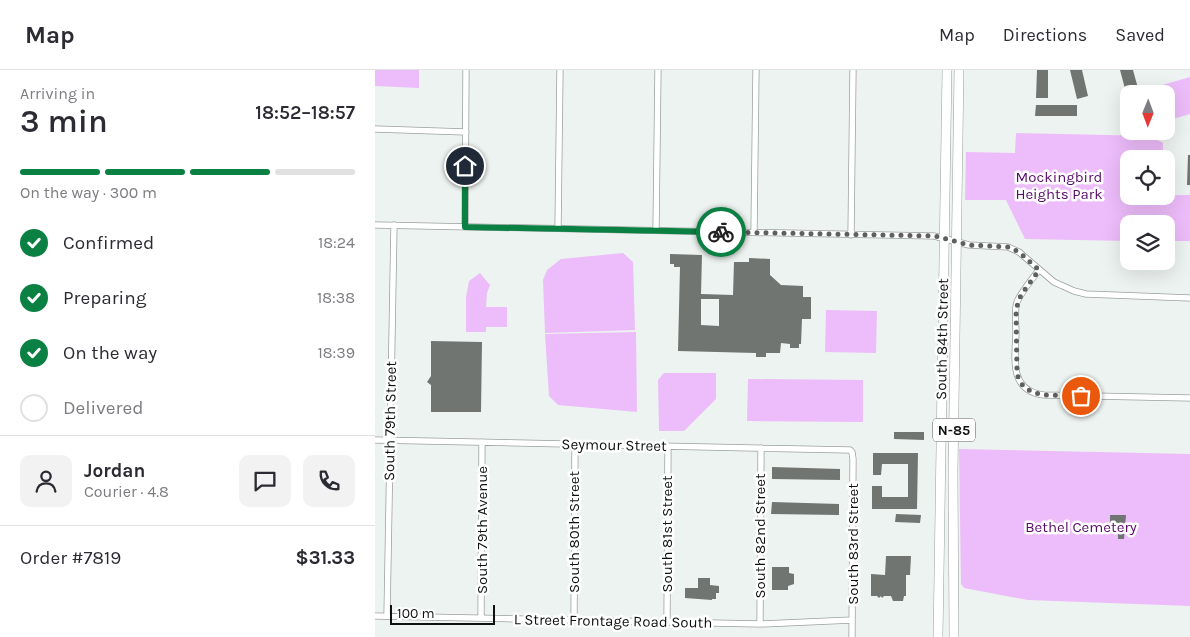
<!DOCTYPE html>
<meta charset="utf-8">
<style>
:root{--surface:#fff;--page:#f2f2f3;--text:#2b2b33;--muted:#7c7c81;--line:#e1e1e2;--accent:#0b8043}
body{margin:0;font-family:Karla,sans-serif;background:var(--page);color:var(--text);height:100vh;display:flex;flex-direction:column;font-size:19px;white-space:nowrap}
*{box-sizing:border-box;margin:0}
p{font-size:16px;color:var(--muted)}
.icon{flex:none;width:28px;height:28px;fill:none;stroke:currentColor;stroke-width:2;stroke-linecap:round;stroke-linejoin:round}
.map{position:relative;flex:1;overflow:hidden}
.panel{display:flex;flex-direction:column;background:var(--surface);width:375px}
.panel>*{flex:none}
.needle{width:32px;rotate:181deg}
.buttons{position:absolute;left:745px;top:15px;display:grid;gap:10px}
.buttons a{display:grid;place-items:center;width:55px;height:55px;border-radius:10px;background:var(--surface);box-shadow:0 5px 20px #0002;font-size:25px}
.scale{position:absolute;left:15px;bottom:12px;width:105px;box-sizing:border-box;padding-left:5px;border:2px solid #0f1110;border-top:0;font-size:14px;line-height:18px;white-space:nowrap;color:#0f1110;-webkit-text-stroke:4px #fff;paint-order:stroke}
.pin{position:absolute;display:grid;place-items:center;width:42px;height:42px;color:#fff;margin:-21px;border:2px solid #fff;border-radius:50%;box-shadow:0 1px 5px #0007}
.courier{position:absolute;display:grid;place-items:center;width:50px;height:50px;margin:-25px;border:4px solid #0b8043;border-radius:50%;background:#fff;color:#222;box-shadow:0 1px 6px #0007}
.overview em{font-style:normal;font-weight:600}
.overview div{display:flex;flex-direction:column-reverse}
.overview{display:flex;align-items:center;justify-content:space-between;height:85px;padding:0 20px}
h1{font-size:32px;font-weight:600;line-height:38px}
.bar{display:grid;grid-template-columns:repeat(4,1fr);gap:8px 5px;align-content:center;height:60px;padding:0 20px}
.bar i{height:6px;border-radius:4px;background:var(--line)}
.bar .selected{background:var(--accent)}
.bar p{grid-column:span 4}
.line{display:flex;align-items:center;gap:12px;padding:0 20px;border-top:1px solid var(--line)}
.line div{flex:1}
.round{display:grid;place-items:center;flex:none;width:52px;height:52px;border-radius:10px;background:var(--page)}
ol{padding:0 20px;list-style:none}
li{display:flex;align-items:center;gap:15px;height:55px}
li p{margin-inline-start:auto}
li .icon{padding:5px;border-radius:50%;background:var(--accent);color:#fff;stroke-width:4}
li:last-child{color:var(--muted)}
li i{width:28px;height:28px;border:2px solid var(--line);border-radius:50%}
header{display:flex;align-items:center;gap:30px;box-sizing:border-box;height:70px;padding:0 25px;background:var(--surface);border-bottom:1px solid var(--line)}
header strong{font-size:24px}
nav{display:flex;gap:28px;margin-inline-start:auto;font-size:18px}
main{display:flex;flex:1;min-height:0}
.map>svg:first-child{display:block}
</style>
<header>
<strong>Map</strong>
<nav><a>Map</a><a>Directions</a><a>Saved</a></nav>
</header>
<main>
<section class="panel">
<div class="overview"><div><h1>3 min</h1><p>Arriving in</p></div><em>18:52–18:57</em></div>
<div class="bar"><i class="selected"></i><i class="selected"></i><i class="selected"></i><i></i><p>On the way · 300 m</p></div>
<ol>
<li><svg class="icon" aria-label="check" viewBox="0 0 24 24"><path d="M5 12l5 5 9-10"/></svg>Confirmed<p>18:24</p></li>
<li><svg class="icon" aria-label="check" viewBox="0 0 24 24"><path d="M5 12l5 5 9-10"/></svg>Preparing<p>18:38</p></li>
<li><svg class="icon" aria-label="check" viewBox="0 0 24 24"><path d="M5 12l5 5 9-10"/></svg>On the way<p>18:39</p></li>
<li><i></i>Delivered</li>
</ol>
<div class="line" style="height:90px"><a class="round"><svg class="icon" aria-label="person" viewBox="0 0 24 24"><circle cx="12" cy="8" r="4"/><path d="M4 21q1-7 8-7t8 7"/></svg></a><div><b>Jordan</b><p>Courier · 4.8</p></div><a class="round"><svg class="icon" aria-label="chat" viewBox="0 0 24 24"><path d="M4 5h16v11H9l-5 4z"/></svg></a><a class="round"><svg class="icon" aria-label="phone" viewBox="0 0 24 24"><path d="M5 4h4l2 5-3 2q2 4 5 5l2-3 5 2v4C11 20 4 13 5 4z"/></svg></a></div>
<div class="line" style="height:65px"><div>Order #7819</div><b>$31.33</b></div>
</section>
<div class="map">
<svg width="815" height="567" viewBox="0 0 815 567">
<rect width="100%" height="100%" fill="#edf3f0"/>
<path fill="#edbcfa" d="M0,0h44v18l-44,-2z
M815,7v37l-24,7v-27h-9l-2,-7z
M641,63l134,3 13,7v16h-34v37l61,-1v46h-24v-17h-37v17l-104,-2 -19,-39h-41l1,-48 49,1z
M248,183l10,9 2,68 -90,3 -2,-53 4,-10 14,-11z
M105,203l10,12 -3,8 -1,14h21v20h-21v5h-20v-35l3,-16z
M451,240l51,1 -1,42 -51,-1z
M261,262l1,80 -79,-7 -9,-9 -4,-62z
M289,303h52v26l-32,32h-25l-1,-51z
M373,309l115,1v42l-116,-1z
M584,379l231,5v152l-162,-6 -64,-12 -3,-4z"/>
<path fill="#707572" fill-rule="evenodd" d="M662,0h11v28h-12z
M695,0h12l6,26 -11,3z
M745,0h13l6,22 -10,2 -2,2z
M745,31h9v15l-9,-1z
M661,35h41v11h-42z
M813,85h2v30h-3z
M295,184l32,1 -1,39 32,1 1,-33h15v-4l21,1v16l11,10 22,1v11h8v22h-9l-1,25h-2v4h-9v-4l-9,-1 -1,10h-14v4h-10v-4l-78,-2 2,-84h-6v-3h-4zM326,229h18v27l-18,-1z
M56,271l51,1 -1,70h-50v-27l-4,-3 4,-6z
M519,362h30v8l-30,-1z
M498,383h45l-1,56h-45v-23h10v11h26v-33h-26l-1,11h-8z
M397,397l68,2v11l-68,-1z
M397,432l67,2v11l-68,-1z
M521,444l25,1 -1,8 -25,-1z
M735,445h16l-2,24h-6v-9h-8z
M511,486h25l-1,19h-4v21h-2l-1,5h-10l-2,-5h-7l-2,2 -1,-2 -2,2 -2,-2h-6v-22l14,1z
M397,497h17v6l5,1v10l-6,2v4h-16z
M323,508h12v7l9,1v7h-3v6h-4v1l-27,-2v-10h13z"/>
<g fill="none" stroke-linecap="round" stroke-linejoin="round">
<g stroke="#9ba09d" stroke-width="7">
<path id="street" d="M0,59l91,3
M0,155l559,11 35,9 39,2 11,5 35,30 20,9 12,3 104,4
M90,157l1,-157
M183,158l2,-158
M281,160l2,-160
M379,162l2,-162
M476,165l2,-165
M664,200c-8,10 -17,21 -22,32 -3,9 -1,22 -1,31 -1,26 -7,58 28,62l146,3
M0,370l475,10 2,2 1,7 -1,178
M0,546l385,8 92,-4
M12,546l7,-391
M106,548l1,-176
M199,550l1,-176
M292,552l1,-176
M385,554l1,-176"/>
</g>
<g stroke="#9ba09d" stroke-width="10">
<path id="primary" d="M563,567l9,-567
M579,567l-1,-165 6,-402"/>
</g>
<use href="#street" stroke="#fff" stroke-width="5.5"/>
<use href="#primary" stroke="#fff" stroke-width="9"/>
</g>
<g fill="none" stroke-linecap="round" stroke-linejoin="round">
<path stroke="#5d605e" stroke-width="5" stroke-dasharray="0 9" d="M346,162l214,4 34,9 39,2 11,5 20,18 -18,25 -5,14 1,66 6,11 9,6 12,3 37,1"/>
<path stroke="#0b8043" stroke-width="6" d="M90,96v61l256,5"/>
</g>
<g text-anchor="middle" dominant-baseline="central" stroke-width="5" stroke-linejoin="round" paint-order="stroke">
<rect fill="#fff" stroke="#575858" stroke-width="1" x="558" y="348.5" width="42" height="23" rx="4"/>
<g font-size="14" font-weight="bold" fill="#0f1110">
<text x="579" y="360">N-85</text>
</g>
<g font-size="15" fill="#59096a" stroke="#fff">
<text x="684" y="107">Mockingbird<tspan x="684" dy="17">Heights Park</tspan></text>
<text x="706" y="457">Bethel Cemetery</text>
</g>
<g font-size="15" fill="#0f1110" stroke="#fff">
<text transform="translate(567 269) rotate(-89)">South 84th Street</text>
<text transform="translate(15 351) rotate(-89)">South 79th Street</text>
<text transform="translate(239 375) rotate(1)">Seymour Street</text>
<text transform="translate(107 460) rotate(-90)">South 79th Avenue</text>
<text transform="translate(199 462) rotate(-90)">South 80th Street</text>
<text transform="translate(292 464) rotate(-90)">South 81st Street</text>
<text transform="translate(385 466) rotate(-90)">South 82nd Street</text>
<text transform="translate(478 474) rotate(-90)">South 83rd Street</text>
<text transform="translate(238 551) rotate(1)">L Street Frontage Road South</text>
</g>
</g>
</svg>
<div class="buttons">
<a><svg class="needle" viewBox="-14 -14 28 28"><path d="M0-13l5 13h-10z" fill="#e53935"/><path d="M0 13l5-13h-10z" fill="#7c7c81"/></svg></a>
<a><svg class="icon" aria-label="locate" viewBox="0 0 24 24"><circle cx="12" cy="12" r="6"/><path d="M12 2v4M12 18v4M2 12h4M18 12h4"/></svg></a>
<a><svg class="icon" aria-label="layers" viewBox="0 0 24 24"><path d="M12 4l9 5-9 5-9-5zM3 14l9 5 9-5"/></svg></a>
</div>
<div class="scale">100 m</div>
<div class="pin" style="left:706px;top:326px;background:#ea580c"><svg class="icon" aria-label="bag" viewBox="0 0 24 24"><path d="M5 8h14l-1 12H6zM9 8a3 3 0 0 1 6 0"/></svg></div>
<div class="pin" style="left:90px;top:96px;background:#1f2937"><svg class="icon" aria-label="home" viewBox="0 0 24 24"><path d="M3 11l9-7 9 7M6 9v11h12V9"/></svg></div>
<div class="courier" style="left:346px;top:162px"><svg class="icon" aria-label="bike" viewBox="0 0 24 24"><circle cx="6" cy="16" r="4"/><circle cx="18" cy="16" r="4"/><path d="M6 16l4-8h5l3 8M10 8l3 8H6M13 5h3"/></svg></div>
</div>
</main>
